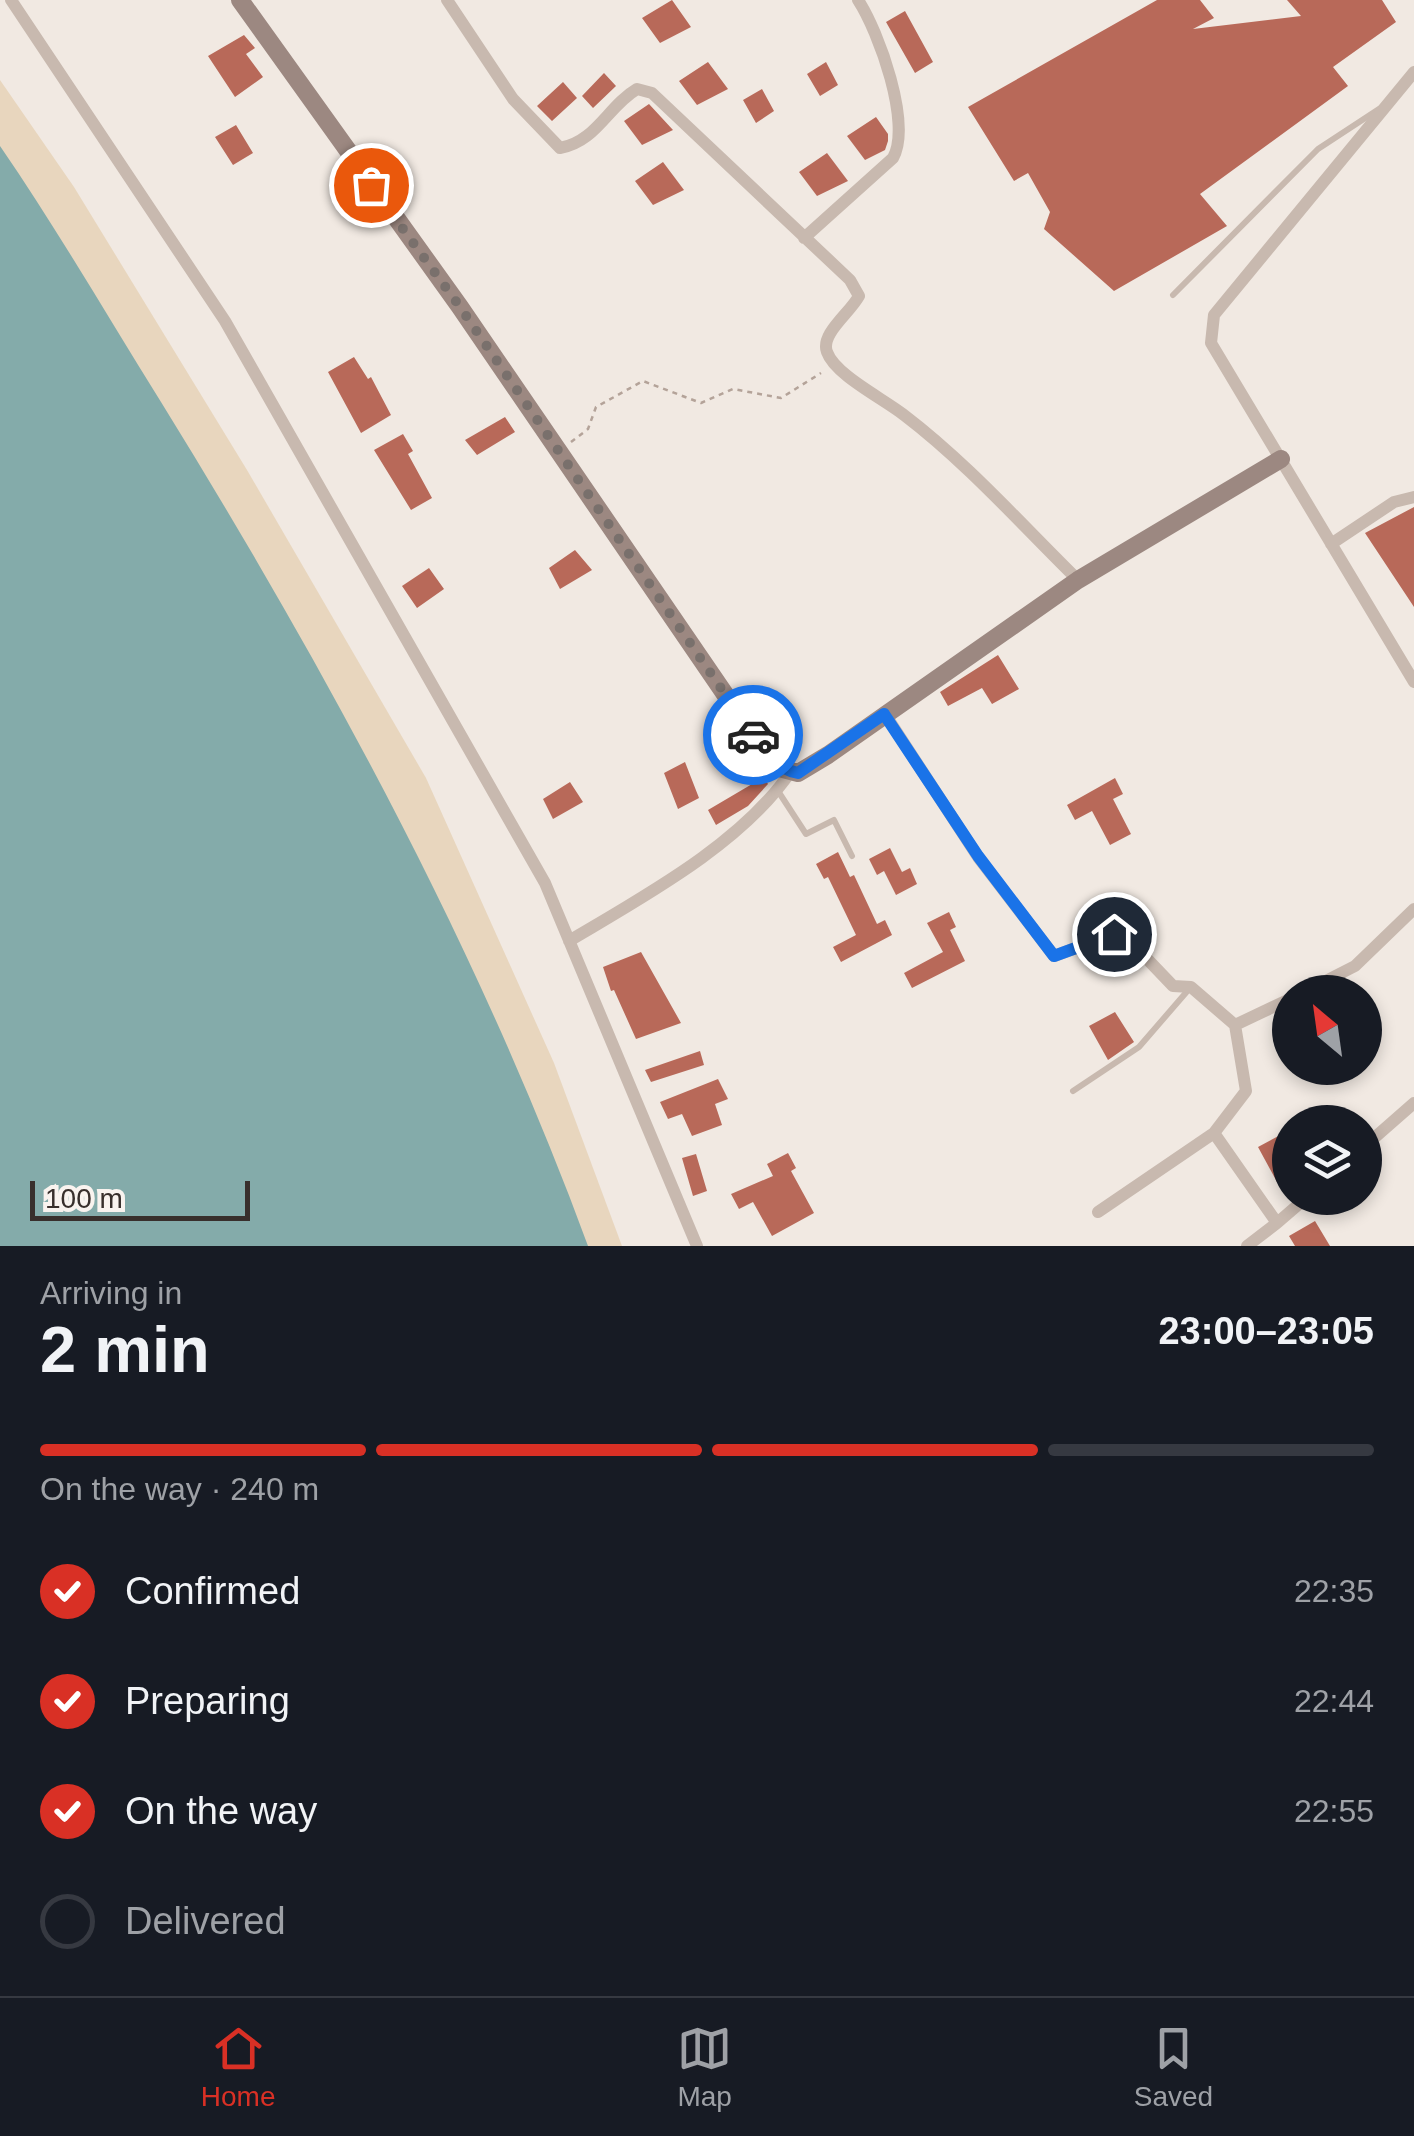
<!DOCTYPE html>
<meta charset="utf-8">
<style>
:root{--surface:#171b24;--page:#20242c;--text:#f1f3f6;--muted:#9ea1a6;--line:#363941;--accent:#d93025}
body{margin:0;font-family:Arial,sans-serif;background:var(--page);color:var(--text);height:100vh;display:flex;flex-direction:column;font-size:38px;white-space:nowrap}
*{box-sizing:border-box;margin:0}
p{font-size:32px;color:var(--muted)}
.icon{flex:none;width:55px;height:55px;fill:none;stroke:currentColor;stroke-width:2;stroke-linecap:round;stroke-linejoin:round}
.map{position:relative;height:1246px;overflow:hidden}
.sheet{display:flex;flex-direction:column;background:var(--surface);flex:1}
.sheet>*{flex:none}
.needle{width:65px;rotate:331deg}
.tools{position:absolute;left:1272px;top:975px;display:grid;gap:20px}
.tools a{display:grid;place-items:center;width:110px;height:110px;border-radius:50%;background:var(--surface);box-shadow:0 5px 15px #0003;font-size:50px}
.scale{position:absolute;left:30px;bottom:25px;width:220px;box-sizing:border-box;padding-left:10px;border:5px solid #382f2c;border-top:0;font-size:28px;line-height:35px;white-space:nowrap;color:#382f2c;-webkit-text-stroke:8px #f9f3ef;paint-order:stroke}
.pin{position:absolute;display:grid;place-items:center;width:85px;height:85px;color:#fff;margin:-42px;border:5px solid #fff;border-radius:50%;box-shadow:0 2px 10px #0007}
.courier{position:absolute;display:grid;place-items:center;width:100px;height:100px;margin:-50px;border:8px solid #1a73e8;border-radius:50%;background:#fff;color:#222;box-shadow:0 2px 12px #0007}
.overview em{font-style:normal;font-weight:600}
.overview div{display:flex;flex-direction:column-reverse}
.overview{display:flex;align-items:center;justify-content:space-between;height:170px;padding:0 40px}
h1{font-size:65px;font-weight:600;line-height:75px}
.bar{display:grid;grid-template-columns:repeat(4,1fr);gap:15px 10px;align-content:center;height:120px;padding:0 40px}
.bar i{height:12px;border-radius:8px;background:var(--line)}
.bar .on{background:var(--accent)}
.bar p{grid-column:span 4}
ol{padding:0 40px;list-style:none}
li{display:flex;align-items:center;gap:30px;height:110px}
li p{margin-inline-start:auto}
li .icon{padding:10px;border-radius:50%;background:var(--accent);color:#fff;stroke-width:4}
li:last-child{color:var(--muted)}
li i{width:55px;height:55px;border:5px solid var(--line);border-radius:50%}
.tabs{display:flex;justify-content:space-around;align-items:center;height:140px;border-top:2px solid var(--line);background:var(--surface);font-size:28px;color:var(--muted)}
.tabs a{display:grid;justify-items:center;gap:5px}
.tabs .on{color:var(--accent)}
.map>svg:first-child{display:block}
</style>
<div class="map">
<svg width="1414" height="1246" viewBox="0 0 1414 1246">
<rect width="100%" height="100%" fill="#f1e9e2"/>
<path fill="#e8d6be" d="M0,80l74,107 173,283 179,308 128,285 68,183h-54l-568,-1069z"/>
<path fill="#84abaa" d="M0,146c57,83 108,171 161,256 165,267 319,549 427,844h-588z"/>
<path fill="#b86959" d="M672,0l19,27 -31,16 -18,-25z
M1157,0h43l14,18 -21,11 108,-13 -14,-16h95l14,22 -63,45 15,19 -148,108 27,32 -113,65 -70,-62 6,-17 -22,-39 -14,8 -46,-74z
M905,11l28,51 -18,11 -29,-51z
M244,35l11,13 -9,6 17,23 -28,20 -27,-41z
M708,62l20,27 -31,16 -18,-24z
M826,62l12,23 -18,11 -13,-22z
M604,73l12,13 -23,22 -11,-12z
M563,82l14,16 -25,23 -15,-15z
M762,89l12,22 -18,12 -13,-23z
M649,104l24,26 -31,15 -18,-24z
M876,117l12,17v7l-3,9 -20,10 -18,-24z
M236,125l17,28 -20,12 -18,-28z
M827,153l21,28 -31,15 -18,-24z
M663,162l21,28 -31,15 -18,-24z
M354,357l14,22 3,-2 20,38 -30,18 -33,-61z
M505,417l10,15 -38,23 -12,-15z
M403,434l10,17 -5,3 24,44 -21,12 -37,-60z
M1414,507v100l-49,-74z
M575,550l17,20 -32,19 -11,-21z
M429,568l15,21 -27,19 -15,-22z
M998,655l21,34 -27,15 -10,-16 -34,18 -8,-14z
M685,762l14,36 -21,11 -14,-36z
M764,777l4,7 -20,22 -32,19 -8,-15z
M1115,778l8,16 -10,5 18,35 -21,11 -18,-34 -17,9 -8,-15z
M570,782l13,20 -30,17 -10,-20z
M890,848l12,24 8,-4 7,16 -21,11 -12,-24 -7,4 -8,-16z
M838,852l12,25 4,-2 23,49 8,-4 7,15 -51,27 -8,-15 23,-12 -28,-58 -4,2 -8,-15z
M949,912l7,15 -6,3 15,31 -53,27 -8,-15 39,-21 -16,-29z
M641,952l40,71 -45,16 -22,-49 -3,1 -8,-24z
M1115,1012l19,30 -26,18 -19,-34z
M700,1051l4,14 -53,17 -6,-12z
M718,1079l10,20 -13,5 7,21 -30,11 -10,-22 -14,5 -8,-17z
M1284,1133l6,10v32l-13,7 -19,-35z
M788,1153l8,15 -5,3 23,42 -42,23 -19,-34 -14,7 -8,-15 42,-18 -6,-12z
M696,1154l11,37 -14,5 -11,-38z
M1315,1221l15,25h-35l-6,-10z"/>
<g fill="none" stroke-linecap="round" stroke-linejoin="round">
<path stroke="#b4a399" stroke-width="2.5" stroke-dasharray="5 5" stroke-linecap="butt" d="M571,442l17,-13 8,-22 47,-26 58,22 32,-14 48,9 40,-25"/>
<path stroke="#c8b9af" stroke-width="6" d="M1173,295l145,-146 61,-40
M778,791l28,43 28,-14 18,36
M1073,1091l66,-44 51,-59"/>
<path stroke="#c8b9af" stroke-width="12" d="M11,0l214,321 320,562 152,363
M447,0l66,99 47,49c36,-6 48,-42 77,-59l15,4 198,187 9,16c-9,17 -39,38 -32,56 8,23 57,47 77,63 63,48 117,109 174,165
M1414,72l-200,243 -3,28 203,339
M804,238l89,-80c19,-34 -14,-126 -35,-158
M1331,544l63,-42 20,-5
M885,714l93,143 76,99 60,-22 14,5 45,47 18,1 44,38 11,66 -32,42 -116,79
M569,941c74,-44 174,-98 222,-170
M1304,992l51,-26 59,-57
M1235,1025l55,-26
M1214,1133l63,90 -30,23
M1365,1146l49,-43
M1277,1223l29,-25"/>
<path stroke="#9c8881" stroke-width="18" d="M240,0l220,307 310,453 13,9 15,4 30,-18 250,-175 203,-121"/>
</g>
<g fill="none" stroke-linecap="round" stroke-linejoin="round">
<path stroke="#79706c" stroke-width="10" stroke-dasharray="0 18" d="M371,185l89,122 293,428"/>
<path stroke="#1a73e8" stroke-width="12" d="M753,735c13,19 22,33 45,38l86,-59 94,142 76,100 60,-22"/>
</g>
</svg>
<div class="tools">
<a><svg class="needle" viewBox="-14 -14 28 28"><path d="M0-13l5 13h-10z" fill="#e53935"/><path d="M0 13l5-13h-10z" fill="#9ea1a6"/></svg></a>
<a><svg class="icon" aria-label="layers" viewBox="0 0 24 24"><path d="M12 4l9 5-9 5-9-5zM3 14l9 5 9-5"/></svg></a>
</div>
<div class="scale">100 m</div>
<div class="pin" style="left:371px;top:185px;background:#ea580c"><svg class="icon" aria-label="bag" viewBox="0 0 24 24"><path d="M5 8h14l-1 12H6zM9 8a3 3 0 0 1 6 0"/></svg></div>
<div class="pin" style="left:1114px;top:934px;background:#1f2937"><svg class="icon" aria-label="home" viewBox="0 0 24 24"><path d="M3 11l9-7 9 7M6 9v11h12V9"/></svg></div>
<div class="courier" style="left:753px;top:735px"><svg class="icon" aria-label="car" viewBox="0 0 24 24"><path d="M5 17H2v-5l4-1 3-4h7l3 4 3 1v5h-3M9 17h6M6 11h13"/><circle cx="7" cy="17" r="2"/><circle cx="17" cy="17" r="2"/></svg></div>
</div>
<section class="sheet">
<div class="overview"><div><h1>2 min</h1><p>Arriving in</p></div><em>23:00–23:05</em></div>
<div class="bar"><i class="on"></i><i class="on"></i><i class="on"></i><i></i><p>On the way · 240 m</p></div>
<ol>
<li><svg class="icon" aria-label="check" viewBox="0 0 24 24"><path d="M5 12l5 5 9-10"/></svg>Confirmed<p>22:35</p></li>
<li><svg class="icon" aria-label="check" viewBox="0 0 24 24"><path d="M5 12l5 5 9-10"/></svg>Preparing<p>22:44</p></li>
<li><svg class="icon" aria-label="check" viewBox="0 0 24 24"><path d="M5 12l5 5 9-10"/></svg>On the way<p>22:55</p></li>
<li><i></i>Delivered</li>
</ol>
</section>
<nav class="tabs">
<a class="on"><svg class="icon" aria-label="home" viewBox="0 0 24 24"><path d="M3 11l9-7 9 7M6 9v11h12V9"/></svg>Home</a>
<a><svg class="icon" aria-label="map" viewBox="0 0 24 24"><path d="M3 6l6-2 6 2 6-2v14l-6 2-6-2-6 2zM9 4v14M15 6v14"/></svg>Map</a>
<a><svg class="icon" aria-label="saved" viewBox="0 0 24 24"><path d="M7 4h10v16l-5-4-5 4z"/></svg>Saved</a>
</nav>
